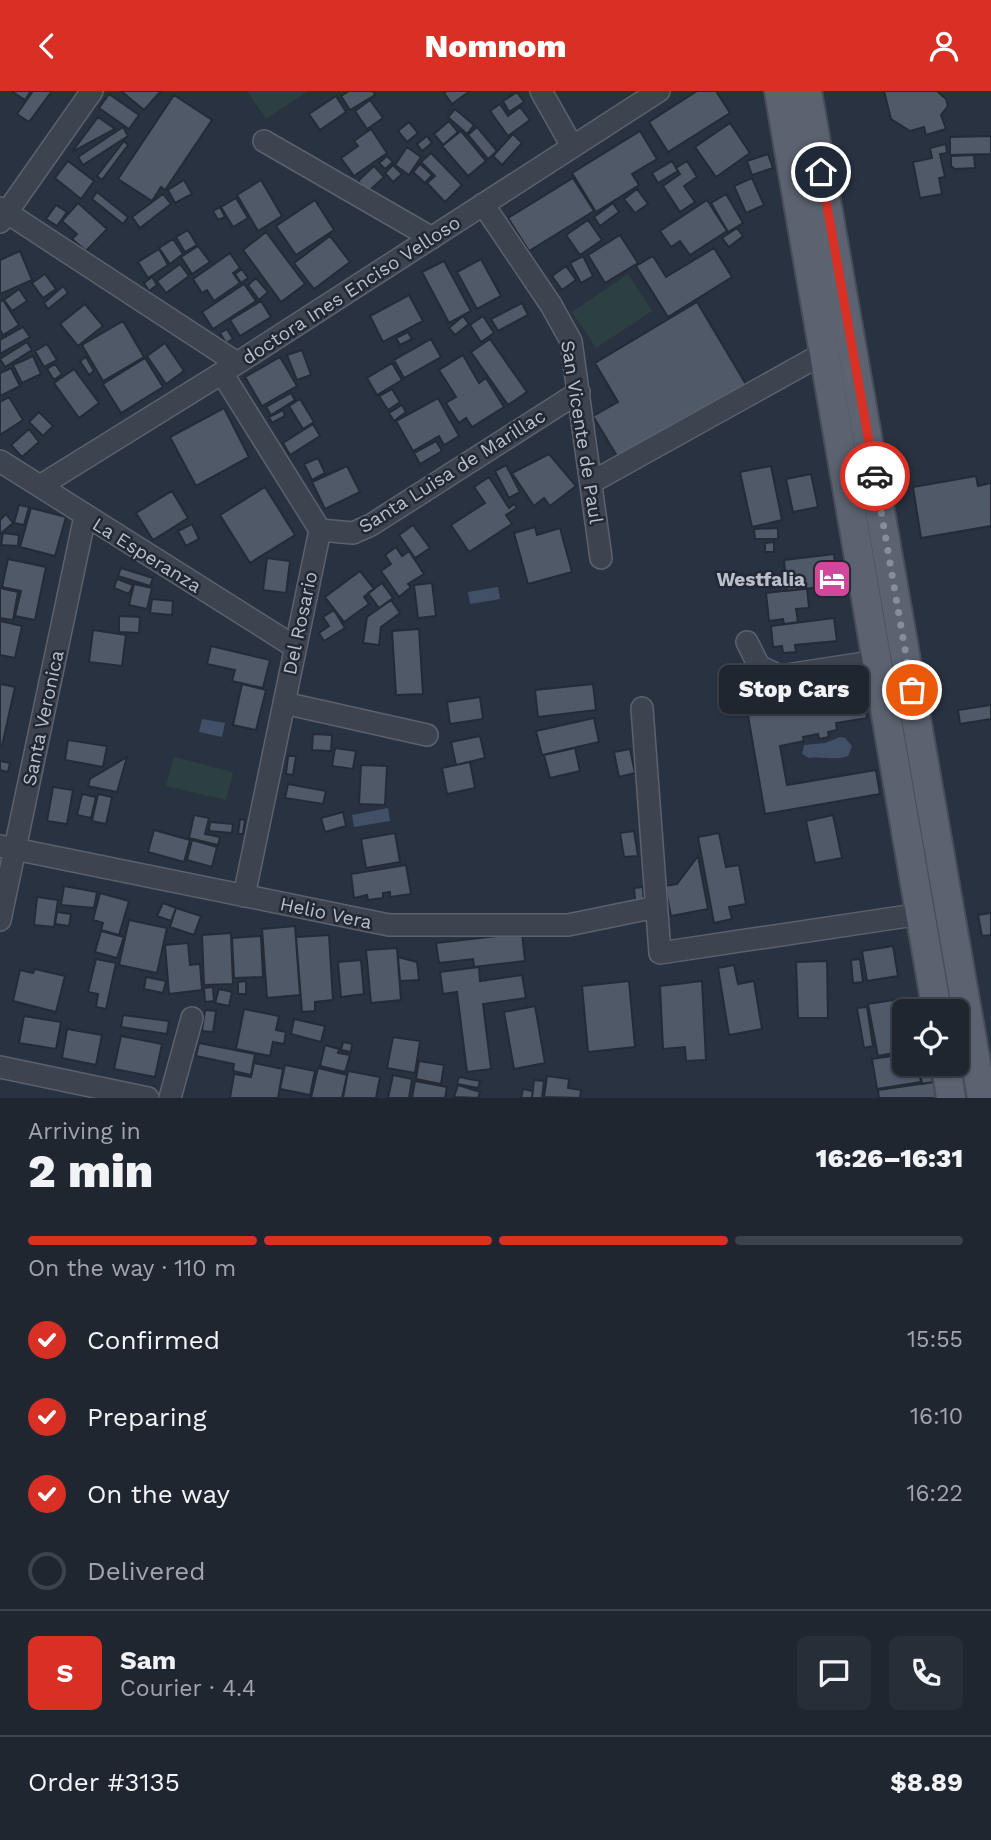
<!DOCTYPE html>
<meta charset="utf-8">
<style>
:root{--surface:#1f2630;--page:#272e38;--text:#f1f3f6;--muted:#a1a5ab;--line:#3c434c;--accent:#d93025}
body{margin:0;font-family:"Work Sans",sans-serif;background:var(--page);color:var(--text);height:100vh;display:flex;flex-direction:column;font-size:26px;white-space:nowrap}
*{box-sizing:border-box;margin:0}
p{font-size:23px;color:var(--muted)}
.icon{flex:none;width:38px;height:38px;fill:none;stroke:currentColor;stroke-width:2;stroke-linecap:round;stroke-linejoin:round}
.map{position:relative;height:1007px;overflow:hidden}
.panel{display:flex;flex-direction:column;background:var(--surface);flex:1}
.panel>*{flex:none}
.tools{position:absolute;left:892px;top:908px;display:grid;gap:14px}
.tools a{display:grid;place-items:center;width:77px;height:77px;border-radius:10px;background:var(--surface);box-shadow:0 2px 5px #0004,0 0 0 2px var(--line);font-size:35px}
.pin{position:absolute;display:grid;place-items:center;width:60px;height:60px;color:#fff;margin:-30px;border:4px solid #fff;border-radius:50%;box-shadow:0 2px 7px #0007}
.courier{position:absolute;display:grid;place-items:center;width:70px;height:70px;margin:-35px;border:5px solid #d93025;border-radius:50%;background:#fff;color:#222;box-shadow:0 2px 9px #0007}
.bubble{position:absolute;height:49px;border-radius:10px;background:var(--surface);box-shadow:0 2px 5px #0004,0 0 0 2px var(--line);font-size:23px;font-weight:800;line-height:49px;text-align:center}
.overview em{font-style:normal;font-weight:800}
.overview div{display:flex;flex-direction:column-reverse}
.overview{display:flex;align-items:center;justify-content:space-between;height:119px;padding:0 28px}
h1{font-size:46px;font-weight:800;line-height:52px}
.bar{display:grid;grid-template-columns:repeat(4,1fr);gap:10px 7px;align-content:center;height:84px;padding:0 28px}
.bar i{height:9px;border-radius:5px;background:var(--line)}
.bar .active{background:var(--accent)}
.bar p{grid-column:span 4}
.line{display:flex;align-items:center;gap:18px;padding:0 28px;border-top:2px solid var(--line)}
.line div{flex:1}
.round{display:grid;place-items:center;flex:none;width:74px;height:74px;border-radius:10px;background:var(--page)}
ol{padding:0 28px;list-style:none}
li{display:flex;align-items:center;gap:21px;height:77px}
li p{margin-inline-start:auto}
li .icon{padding:7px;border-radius:50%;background:var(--accent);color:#fff;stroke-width:4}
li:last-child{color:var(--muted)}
li i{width:38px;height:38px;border:4px solid var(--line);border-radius:50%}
header{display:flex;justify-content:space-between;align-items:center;height:91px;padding:0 28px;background:var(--accent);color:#fff;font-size:32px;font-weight:800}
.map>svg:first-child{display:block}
</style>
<header><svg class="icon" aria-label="back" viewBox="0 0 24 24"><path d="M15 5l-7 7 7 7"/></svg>Nomnom<svg class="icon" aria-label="person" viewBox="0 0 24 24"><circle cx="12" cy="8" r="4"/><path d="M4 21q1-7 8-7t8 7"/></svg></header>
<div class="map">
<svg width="991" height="1007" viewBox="0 0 991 1007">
<rect width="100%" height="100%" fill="#293240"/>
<path fill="#2c4042" d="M247,0h61l-42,28z
M628,183l24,37 -56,37 -24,-36z
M174,666l59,15 -7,28 -60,-14z"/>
<path fill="#414f67" d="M498,496l2,12 -30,5 -2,-12z
M202,628l23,4 -3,14 -23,-5z
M840,646l5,1 7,8 -4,10c-11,5 -26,0 -39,2l-7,-4 2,-9 21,-2z
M388,717l2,13 -36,6 -2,-12z"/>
<path fill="#505968" stroke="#242b37" stroke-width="2" d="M11,0h20l-6,9z
M33,0h19l-23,31 -12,-8z
M121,0h40l-17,19z
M349,0h24l2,4 -25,15 -9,-14z
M447,0h23l-18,13 -8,-11z
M697,0h19l14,22 -62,39 -19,-30z
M884,0h53l9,8 2,7 -7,9 5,14 -20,6 -2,-8 -14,4 -19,-12z
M517,1l7,10 -15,10 -6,-11z
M109,3l30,21 -10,14 -30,-21z
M174,4l38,25 -47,70 -4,-3 -9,14 -34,-22z
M336,5l10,16 -26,18 -11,-16z
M370,9l13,18 -16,11 -12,-18z
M500,13l8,12 12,-9 10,13 -22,16 -18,-25z
M455,18l19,16 -7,9 -19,-17z
M98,26l17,12 -43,23z
M449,30l9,11 -15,13 -9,-11z
M409,31l9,11 -11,9 -9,-11z
M730,32l20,30 -34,24 -21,-30z
M123,36l5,9 -45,29 -5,-8z
M477,36l20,24 -9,8 -20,-24z
M371,38l16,24 -33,23 -13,-18 17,-12 -4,-5z
M461,40l25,30 -18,15 -26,-30z
M640,40l17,28 -25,15 7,11 -43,27 -24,-39z
M513,43l9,9 -20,22 -9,-9z
M427,45l5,7 -10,8 -5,-7z
M991,45v18l-41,1v-18z
M124,50l4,4 -26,35 -5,-4z
M946,53l1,9 -7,1 5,23 -6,1 3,16 -22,4 -7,-36 19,-4 -2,-10z
M407,56l14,10 -12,18 -14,-10z
M431,62l31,32 -17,17 -18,-19 8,-7 -14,-14z
M768,63l5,14 -21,7 -5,-14z
M974,64l1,13 -20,1 -4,-3v-10z
M387,65l6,6 -8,7 -6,-6z
M68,70l26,20 -13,18 -26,-21z
M672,70l6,10 -20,12 -6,-10z
M687,70l10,16 -13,9 11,16 -15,10 -17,-26 17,-12 -4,-6z
M420,73l12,11 -7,8 -12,-11z
M393,74l9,9 -9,8 -8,-9z
M374,75l10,11 -16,15 -10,-11z
M573,87l21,33 -65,40 -21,-33z
M752,87l12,27 -18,8 -12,-27z
M184,89l8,14 -17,9 -7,-13z
M261,89l21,36 -24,15 -21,-36z
M637,98l11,15 -13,9 -11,-14z
M97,101l31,25 -5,7 -31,-25z
M163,103l8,10 -31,24 -8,-11z
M726,103l17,29 -15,9 -17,-29z
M236,107l12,20 -15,9 -12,-20z
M315,109l19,30 -38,25 -20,-29z
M707,109l20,31 -37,24 -10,-14 -9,6 -11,-16z
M78,112l29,26 -21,22 -14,-12 5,-5 -15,-13z
M613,112l6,9 -19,14 -6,-9z
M56,114l11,7 -10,14 -11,-7z
M220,116l5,10 -7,3 -5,-9z
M588,129l14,20 -22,15 -14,-20z
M737,137l6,8 -14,11 -7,-9z
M188,139l9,15 -12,7 -9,-15z
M266,141l39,52 -24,18 -38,-52z
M620,144l18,28 -33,20 -17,-28z
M330,145l20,26 -36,27 -20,-26z
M173,148l10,15 -13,10 -11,-16z
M198,155l12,16 -18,12 -11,-17z
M714,157l18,29 -64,40 -32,-51 17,-10 13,21z
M159,158l9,16 -20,13 -10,-16z
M20,160l12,29 -32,14v-34z
M230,162l10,15 -7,5 7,10 -26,18 -7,-11 -5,3 -9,-14z
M583,165l10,20 -12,7 -11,-20z
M481,168l20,37 -24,13 -20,-37z
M444,170l27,50 -22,12 -27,-51z
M180,173l9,12 -23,17 -9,-12z
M566,175l10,14 -14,10 -10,-14z
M242,178l6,9 -7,5 -6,-9z
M45,183l11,15 -13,9 -11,-15z
M152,186l5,8 -8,6 -5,-8z
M256,187l12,14 -9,8 -11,-15z
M244,193l12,17 -43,28 -11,-17z
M63,195l5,7 -20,16 -4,-6z
M19,198l8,12 -15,10 -8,-11z
M409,204l14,26 -40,21 -13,-26z
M3,209l16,25 -16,10 -3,-5v-28z
M261,210l10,16 -31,19 -10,-16z
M697,211l50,84 -127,75 -27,-45 25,-14 -23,-39z
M522,212l6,12 -30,16 -7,-12z
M85,213l18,22 -25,20 -18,-22z
M463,225l6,8 -14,11 -6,-7z
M483,225l11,17 -13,9 -11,-17z
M123,230l21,36 -41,24 -21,-36z
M23,236l7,10 -30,17v-14z
M227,238l6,10 -7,4 -6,-10z
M408,241l4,7 -12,6 -4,-7z
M431,248l10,18 -37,21 -10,-18z
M490,248l37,53 -19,13 -37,-53z
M27,251l5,8 -27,17 -5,-8z
M165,252l19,28 -18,13 -19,-28z
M47,253l10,16 -13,7 -9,-16z
M302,259l9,25 -14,5 -10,-25z
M463,264l16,28 7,-5 18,29 -32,20 -6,-9 -7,5 -13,-20 10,-6 -17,-27z
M33,265l8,18 -19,9 -9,-18z
M86,266l8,14 -5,4 -9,-14z
M280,266l17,29 -35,20 -17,-29z
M145,267l18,29 -42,26 -18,-29z
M392,272l10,17 -25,15 -10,-17z
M55,273l7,10 -8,6 -7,-11z
M11,277l9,18 -20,10v-23z
M74,278l25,34 -20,15 -25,-35z
M392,298l8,13 -12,8 -9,-14z
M291,302l4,7 -24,15 -5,-8z
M9,306l14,23 -23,15v-33z
M438,307l21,38 -15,9 -5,-9 -26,15 -17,-30z
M300,308l14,23 -11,7 -14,-23z
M402,314l4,7 -12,9 -5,-8z
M224,317l25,49 -53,29 -26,-49z
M283,319l2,6 -13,7 -3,-6z
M39,321l14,14 -10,10 -14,-14z
M313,333l7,12 -30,19 -7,-12z
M29,338l10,13 -17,15 -11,-12z
M436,350l6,10 -22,13 -6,-11z
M549,363l27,32 -26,20 -6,-8 -10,8 -22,-33z
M318,367l7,15 -13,7 -8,-16z
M506,374l14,27 -11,6 -14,-27z
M347,375l13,26 -35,17 -13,-27z
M771,375l11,54 -30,7 -12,-55z
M811,383l7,33 -25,5 -7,-33z
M976,385l2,10 13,-3v43l-70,12 -8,-51z
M489,386l20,31 5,-4 3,4 -11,7 6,9 -43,28 -18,-27 34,-22 -11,-16z
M265,396l30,48 -45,28 -30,-48z
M172,400l16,27 -35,22 -17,-27z
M19,414l10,2 -5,18 -10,-2z
M31,417l35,9 -11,39 -35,-9z
M6,423l7,9 -13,11v-14z
M192,433l7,15 -13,7 -8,-15z
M413,434l17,23 -15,10 -16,-23z
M535,436l2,8 23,-7 12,44 -44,12 -14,-51z
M778,437v11h-23l-1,-10z
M3,442l16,2 -1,11 -17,-1z
M774,451v10h-9v-9z
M396,456l6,9 7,-5 15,23 -16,10 3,3 -12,10 -18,-26 10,-7 -6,-9z
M834,463l3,31 -50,6 -3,-31z
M267,467l23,3 -4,32 -23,-3z
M8,468l38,8 -11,53 -20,-4 6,-25 -19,-4z
M121,477l32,10 -3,8 -32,-10z
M360,480l14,18 -10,8 5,7 -25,18 -19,-25z
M117,488l16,6 -4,9 -15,-6z
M382,492l11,15 -14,10 -11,-15z
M432,492l4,33 -18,2 -4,-33z
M134,493l18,4 -5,21 -18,-4z
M0,497l18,4 -5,28 -13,-2z
M807,497l2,20 -13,1 2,13 -14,2 -1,-5 -14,2 -3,-28z
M152,508l21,2 -1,14 -22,-2z
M391,509l9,13 -19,14 -2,18 -16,-2 4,-26z
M334,519l11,18 -21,13 -5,-8 10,-7 -6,-9z
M119,525l21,1 -1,16 -20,-1z
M834,527l3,23 -42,4 1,7 -13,1 -1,-7 -9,1 -2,-21z
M0,530l22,5 -7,32 -15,-3z
M419,538l4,65 -27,1 -4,-64z
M93,539l33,5 -4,31 -33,-4z
M211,555l59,14 -7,28 -31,-7 3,-11 -28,-6z
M0,593l15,3 -13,59 -2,-1z
M242,593l24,6 -10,40 -23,-5z
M593,593l3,26 -58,7 -3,-27z
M861,593l6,34 -31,5 1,7 -9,2 1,5 -10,2 -1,-5 -15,3 1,4 -24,5 7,39 89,-15 4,24 -115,20 -19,-110z
M480,606l3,22 -33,5 -3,-22z
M991,614v14l-31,5 -2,-14z
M594,627l5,24 -57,13 -6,-24z
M313,643l19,1 -1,16 -19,-1z
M480,645l5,22 -29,7 -5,-23z
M68,649l39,6 -4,21 -38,-7z
M335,657l21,3 -3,18 -21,-3z
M575,657l5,23 -30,7 -6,-23z
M630,658l5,24 -16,4 -5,-25z
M288,665h8l-3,19 -7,-1z
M127,666l-10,35 -29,-6 2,-7z
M0,670l10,2 -2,9 -8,-2z
M470,671l5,26 -28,6 -5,-26z
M361,674l26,1 -2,39 -26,-1z
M288,693l38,7 -3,13 -38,-6z
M53,696l20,3 -6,34 -20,-3z
M82,703l14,3 -5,21 -14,-3z
M98,703l14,3 -6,27 -14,-3z
M343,721l3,14 -21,6 -4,-14z
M194,724l15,3 -4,16 15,3 -2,8 -29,-7z
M833,724l9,43 -27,5 -9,-42z
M240,728l5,1 -2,14h-5z
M210,731l23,2 -1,9 -23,-2z
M154,739l36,10 -6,22 -36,-10z
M634,740l4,25 -14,1 -4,-24z
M395,742l5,29 -34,6 -5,-29z
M719,742l7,34 13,-2 7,39 -17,3 3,12 -18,4 -16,-86z
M192,749l25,7 -5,20 -25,-7z
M698,765l10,53 -37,7 -6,-30 12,-2z
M406,774l5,29 -21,3v-5l-7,1v5l-15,2 -1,-5 -13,3 -3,-24z
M64,795l33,6 -3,16 -33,-3z
M643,796l1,21 -8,1 -2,-21z
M100,802l29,8 -10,34 -18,-5 2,-7 -10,-3z
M37,806l21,3 -4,27 -20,-2z
M163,812l13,5 -5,13 -14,-5z
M176,817l25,8 -7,19 -24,-8z
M57,821l14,2 -2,12 -14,-2z
M991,822v22l-9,1 -4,-21z
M129,829l38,8 -10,45 -38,-8z
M295,835l5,69 -33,3 -5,-69z
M101,840l23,6 -7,21 -22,-6z
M231,842l2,51 -29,1 -2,-50z
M522,842l3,28 -51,6 -1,-8 -34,4 -3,-20z
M329,844l4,65 -18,2v9l-13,1 -6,-75z
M261,845l2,41 -29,1 -2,-40z
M188,852l2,22 10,-1 2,26 -33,4 -4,-49z
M893,855l5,30 -31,5 -5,-30z
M397,857l4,52 -30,3 -5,-53z
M398,866l19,5 2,18 -19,1z
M96,868l20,4 -10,46 -10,-2 2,-13 -10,-2z
M860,868l3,23 -10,1 -2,-23z
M361,869l3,34 -23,3 -3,-35z
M827,870l1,57h-30l-2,-56z
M734,874l4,19 16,-3 8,48 -33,6 -11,-67z
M479,876l1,14 42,-6 4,23 -43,6 8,65 -24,3 -10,-80 -14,2 -3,-22z
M35,878l30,7 -9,36 -43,-11 7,-31 13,3z
M146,886l20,4 -3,12 -19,-4z
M246,890v13h-8v-12z
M629,890l6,66 -47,5 -6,-66z
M702,890l4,79 -20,1 -1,-14 -22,2 -3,-63z
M213,896l1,14 -9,1 -1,-14z
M219,898l13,3 -3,14 -14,-3z
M906,907l2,13h-3v40l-27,5 -10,-52z
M535,915l10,57 -31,6 -10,-57z
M867,916l6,39 -9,2 -7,-40z
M244,918l35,7 -3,14 10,2 -2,12 -11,-2 -3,14 -34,-7z
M205,919l11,1 -3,21 -11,-1z
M123,924l46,6 -2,13 -46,-7z
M24,925l37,6 -5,27 -37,-6z
M294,928l31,7 -4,16 -30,-8z
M67,938l35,6 -6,30 -34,-7z
M121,945l41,8 -7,33 -41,-8z
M393,946l27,4 -5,32 -28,-5z
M343,951l9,2 -1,8 -10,-2z
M199,952l56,11 -4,21 -18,-4 1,-7 -38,-8z
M325,954l14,4 -1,4 12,2 -5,17 -25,-6z
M905,963v10h13l3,18 -44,7 -5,-30z
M419,970l25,4 -3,19 -25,-5z
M254,972l29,6 -5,29h-48l4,-24 17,3z
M919,973h11l3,18 -11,2z
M285,974l30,6 -5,24 -30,-6z
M318,977l29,7 -5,23h-31z
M348,980l32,6 -4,21h-33z
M393,984l19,4 -3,19h-21z
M547,985l22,3 -1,9 13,2 -1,8 -36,-1z
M459,986l21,4 -2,7 -21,-4z
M534,989l10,1 -2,17h-10z
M415,990l32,6 -2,11h-33z
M934,991l2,16h-57l-1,-8z
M458,994l22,7 -2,6 -24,-1z
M523,998l10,2 -1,7h-11z"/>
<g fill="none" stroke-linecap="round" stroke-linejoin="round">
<g stroke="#5b626d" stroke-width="24">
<path id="minor" d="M541,0l31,55
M264,50l168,97
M483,113l68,101 20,36 30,217
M0,117l237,155
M0,131l92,-131
M222,282l98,157 -76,366
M0,370l295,186
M592,391l232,-129
M40,395l182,-113 437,-282
M320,439l33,3 18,-8 208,-133
M747,551l12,24 21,10 97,-15
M284,612l143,32
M642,617l18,245 261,-39
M0,755l389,79h179l88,-18
M0,829l85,-404
M0,976l148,31
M170,1007l22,-80"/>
</g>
<g stroke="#474d59" stroke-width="32">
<path id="major" d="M779,0l158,920
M807,0l175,1007
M946,973l5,34"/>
</g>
<use href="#minor" stroke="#3d4450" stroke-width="21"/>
<use href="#major" stroke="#5c6370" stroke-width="28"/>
</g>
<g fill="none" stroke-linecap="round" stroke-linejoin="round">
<path stroke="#878e9a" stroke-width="7" stroke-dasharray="0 12.6" d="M875,385l37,214"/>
<path stroke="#d93025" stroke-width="9" d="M821,81l54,304"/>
</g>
<defs>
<g id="hotel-square" transform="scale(2.0125)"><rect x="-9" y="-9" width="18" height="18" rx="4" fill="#d1479c" stroke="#222935"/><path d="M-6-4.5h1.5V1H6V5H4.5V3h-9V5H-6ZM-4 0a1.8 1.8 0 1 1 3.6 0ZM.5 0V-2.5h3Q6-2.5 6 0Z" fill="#fff"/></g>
</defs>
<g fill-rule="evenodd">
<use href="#hotel-square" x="832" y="488"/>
</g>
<g text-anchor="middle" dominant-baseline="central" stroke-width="5" stroke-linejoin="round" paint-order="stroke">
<g font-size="19" fill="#bac0ca" stroke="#222935">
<text transform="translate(351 199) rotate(-33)">doctora Ines Enciso Velloso</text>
<text transform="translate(582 341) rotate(81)">San Vicente de Paul</text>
<text transform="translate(452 380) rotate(-32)">Santa Luisa de Marillac</text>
<text transform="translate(147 464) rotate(32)">La Esperanza</text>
<text transform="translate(300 532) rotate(-78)">Del Rosario</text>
<text transform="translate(43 627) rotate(-78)">Santa Veronica</text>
<text transform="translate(326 822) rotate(12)">Helio Vera</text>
</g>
<g font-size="19" font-weight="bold" fill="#bac0ca" stroke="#222935" text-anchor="end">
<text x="805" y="488">Westfalia</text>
</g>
</g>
</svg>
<div class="tools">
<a><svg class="icon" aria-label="locate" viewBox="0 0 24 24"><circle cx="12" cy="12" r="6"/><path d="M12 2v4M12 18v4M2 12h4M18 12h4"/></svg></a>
</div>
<div class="pin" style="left:912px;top:599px;background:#ea580c"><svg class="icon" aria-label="bag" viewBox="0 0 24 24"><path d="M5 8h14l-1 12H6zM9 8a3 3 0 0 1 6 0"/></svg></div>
<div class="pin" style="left:821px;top:81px;background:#1f2937"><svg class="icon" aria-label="home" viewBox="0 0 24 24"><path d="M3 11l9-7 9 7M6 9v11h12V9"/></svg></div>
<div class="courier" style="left:875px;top:385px"><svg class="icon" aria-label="car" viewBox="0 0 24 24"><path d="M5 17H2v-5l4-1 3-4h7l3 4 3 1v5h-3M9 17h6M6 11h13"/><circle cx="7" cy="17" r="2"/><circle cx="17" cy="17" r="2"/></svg></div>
<div class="bubble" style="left:719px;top:574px;width:150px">Stop Cars</div>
</div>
<section class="panel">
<div class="overview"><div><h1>2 min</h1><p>Arriving in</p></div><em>16:26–16:31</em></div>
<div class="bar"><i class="active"></i><i class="active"></i><i class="active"></i><i></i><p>On the way · 110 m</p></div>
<ol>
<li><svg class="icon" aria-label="check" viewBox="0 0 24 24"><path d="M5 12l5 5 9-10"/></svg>Confirmed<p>15:55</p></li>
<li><svg class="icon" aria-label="check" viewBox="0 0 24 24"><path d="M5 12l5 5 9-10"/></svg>Preparing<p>16:10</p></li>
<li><svg class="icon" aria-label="check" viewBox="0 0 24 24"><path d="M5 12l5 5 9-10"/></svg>On the way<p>16:22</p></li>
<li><i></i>Delivered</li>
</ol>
<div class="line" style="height:126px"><b class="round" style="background:var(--accent);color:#fff">S</b><div><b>Sam</b><p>Courier · 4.4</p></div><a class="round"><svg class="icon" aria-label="chat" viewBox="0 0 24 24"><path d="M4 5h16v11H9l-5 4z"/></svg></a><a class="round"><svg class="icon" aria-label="phone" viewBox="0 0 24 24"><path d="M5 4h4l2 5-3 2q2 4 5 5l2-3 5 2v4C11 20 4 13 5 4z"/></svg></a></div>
<div class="line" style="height:91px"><div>Order #3135</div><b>$8.89</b></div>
</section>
